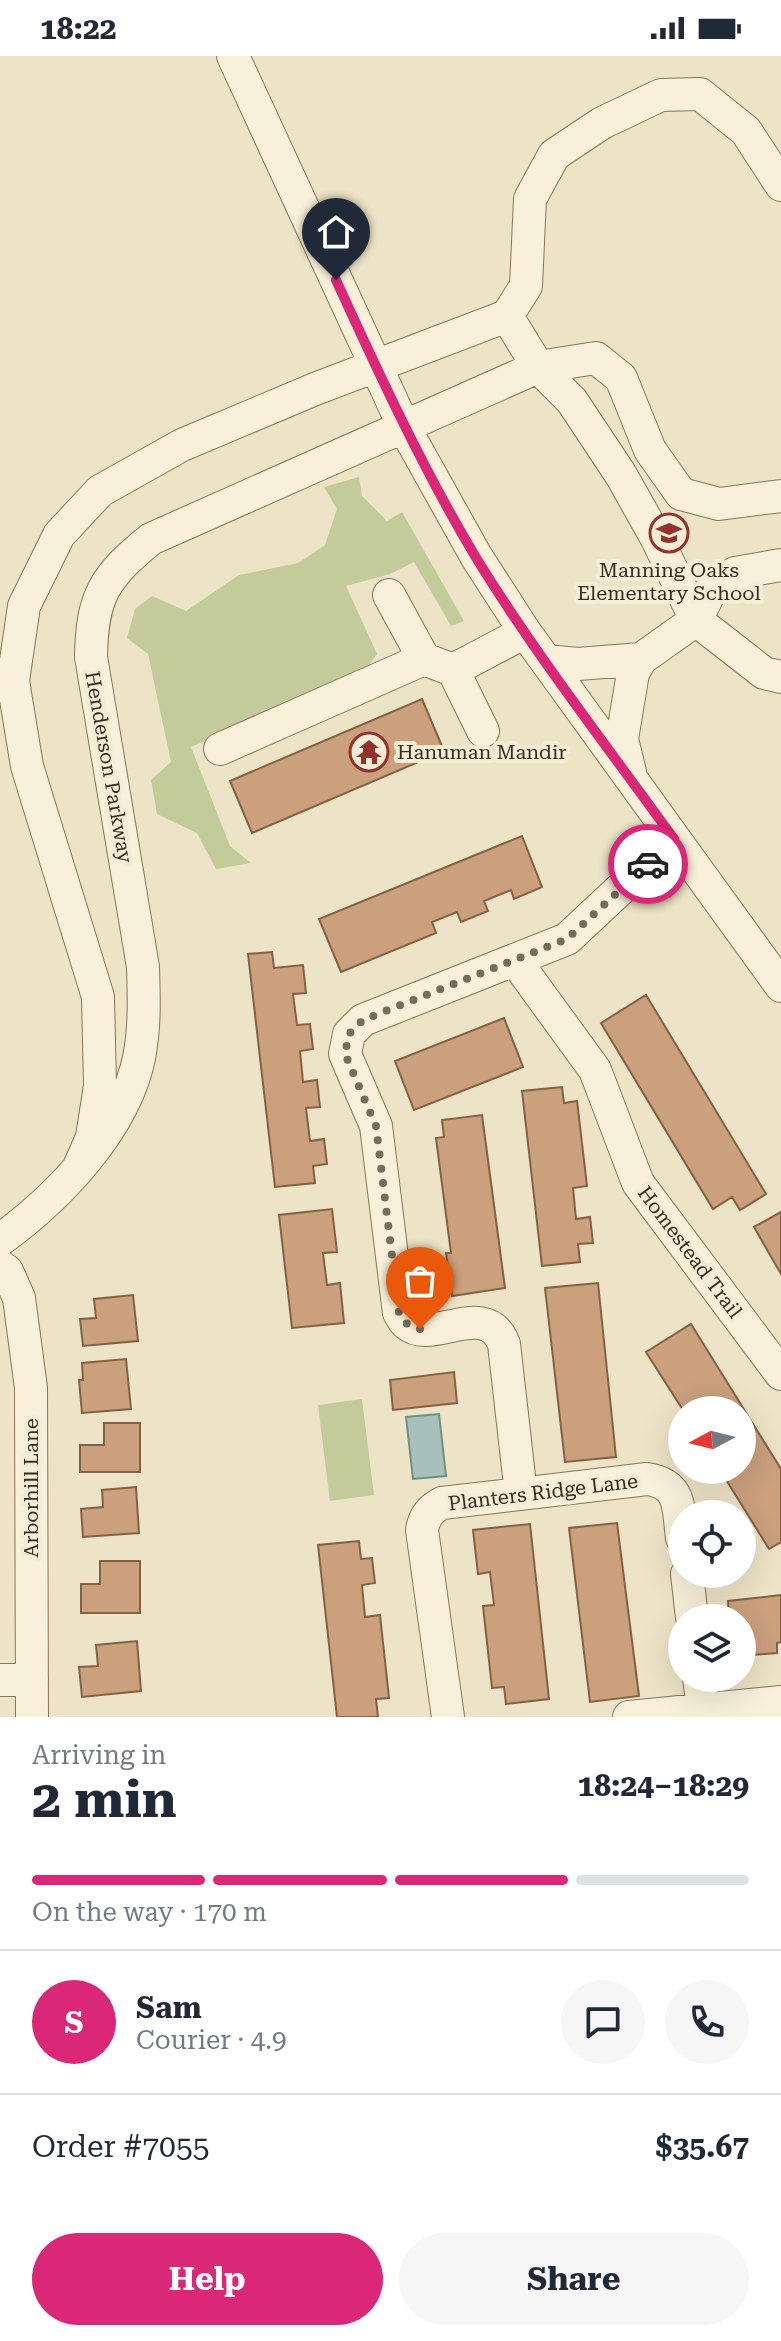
<!DOCTYPE html>
<meta charset="utf-8">
<style>
:root{--surface:#fff;--page:#f6f6f7;--text:#1f2937;--muted:#747a83;--line:#e0e1e3;--accent:#db2777}
body{margin:0;font-family:"Roboto Serif",serif;background:var(--page);color:var(--text);height:100vh;display:flex;flex-direction:column;font-size:30px;white-space:nowrap}
*{box-sizing:border-box;margin:0}
p{font-size:26px;color:var(--muted)}
.icon{flex:none;width:44px;height:44px;fill:none;stroke:currentColor;stroke-width:2;stroke-linecap:round;stroke-linejoin:round}
.map{position:relative;height:1661px;overflow:hidden}
.panel{display:flex;flex-direction:column;background:var(--surface);flex:1}
.panel>*{flex:none}
.needle{width:52px;rotate:263deg}
.fabs{position:absolute;left:668px;top:1340px;display:grid;gap:16px}
.fabs a{display:grid;place-items:center;width:88px;height:88px;border-radius:50%;background:var(--surface);box-shadow:0 8px 32px #0002;font-size:40px}
.pin{position:absolute;display:grid;place-items:center;width:68px;height:68px;color:#fff;margin:-82px -34px;border-radius:50% 50% 50% 0;rotate:-45deg;box-shadow:0 0 8px #0007}
.pin .icon{rotate:45deg}
.courier{position:absolute;display:grid;place-items:center;width:80px;height:80px;margin:-40px;border:6px solid #db2777;border-radius:50%;background:#fff;color:#222;box-shadow:0 2px 10px #0007}
.overview em{font-style:normal;font-weight:700}
.overview div{display:flex;flex-direction:column-reverse}
.overview{display:flex;align-items:center;justify-content:space-between;height:136px;padding:0 32px}
h1{font-size:52px;font-weight:700;line-height:60px}
.bar{display:grid;grid-template-columns:repeat(4,1fr);gap:12px 8px;align-content:center;height:96px;padding:0 32px}
.bar i{height:10px;border-radius:6px;background:var(--line)}
.bar .current{background:var(--accent)}
.bar p{grid-column:span 4}
.line{display:flex;align-items:center;gap:20px;padding:0 32px;border-top:2px solid var(--line)}
.line div{flex:1}
.round{display:grid;place-items:center;flex:none;width:84px;height:84px;border-radius:42px;background:var(--page)}
.primary-button{display:flex;gap:16px;margin-top:auto;padding:16px 32px}
.primary-button a{flex:1;height:92px;border-radius:48px;background:var(--accent);color:#fff;font-size:32px;font-weight:700;line-height:92px;text-align:center}
.primary-button a+a{background:var(--page);color:var(--text)}
.status{display:flex;justify-content:space-between;align-items:center;height:56px;padding:0 40px;background:var(--surface);direction:ltr}
.status svg{height:22px;fill:currentColor}
.map>svg:first-child{display:block}
</style>
<div class="status"><b>18:22</b><svg viewBox="0 0 49 12"><path d="M0 12V9h3v3zM5 12V6h3v6zM10 12V3h3v9zM15 12V0h3v12zM26 1h20v11H26zM47 4h2v5h-2z"/></svg></div>
<div class="map">
<svg width="781" height="1661" viewBox="0 0 781 1661">
<rect width="100%" height="100%" fill="#ede3c6"/>
<path fill="#c3cb9a" d="M359,421l3,19 25,25 15,-9 62,109 -13,5 -37,-64 -24,12 -44,12 31,68 -12,17 -174,76 39,99 21,17 -35,6 -19,-36 -40,-19 -6,-34 20,-18 -23,-108 -21,-16 8,-29 17,-13 34,15 53,-36 59,-12 27,-18 12,-36 -13,-22z
M362,1343l12,96 -44,6 -12,-96z"/>
<path fill="#a7c0ba" stroke="#6e8f88" stroke-width="2" d="M439,1358l7,62 -33,3 -7,-62z"/>
<path fill="#caa07d" stroke="#866043" stroke-width="2" d="M422,643l22,52 -192,82 -22,-52z
M522,780l20,51 -28,12 -3,-9 -27,11 4,10 -27,11 -4,-10 -25,10 4,11 -95,39 -22,-53z
M272,896l2,16 29,-3 3,28 -13,1 4,31 13,-1 3,25 -13,2 3,31 14,-2 3,27 -14,1 4,33 14,-2 3,25 -14,2 2,17 -40,4 -27,-233z
M646,939l120,199 -26,16 -8,-13 -19,12 -112,-186z
M504,962l19,49 -109,43 -19,-49z
M562,1031l2,16 13,-2 10,85 -14,2 3,31 14,-2 3,26 -15,1 2,18 -38,4 -20,-175z
M482,1059l23,173 -53,8 -6,-43h5l-15,-115 8,-1 -2,-17z
M332,1153l5,43 -14,1 4,32 13,-2 4,40 -52,5 -13,-113z
M781,1156v62l-27,-47z
M598,1227l18,174 -51,5 -20,-174z
M133,1239l5,46 -55,5 -3,-27 16,-1 -2,-19z
M691,1268l90,145v73l-12,7 -49,-79h22v-60h-59l-37,-58z
M126,1303l5,50 -49,4 -3,-33h4l-1,-17z
M454,1316l3,31 -64,7 -3,-30z
M104,1367h36v49h-60v-27h24z
M136,1431l3,46 -56,4 -2,-28 22,-2 -1,-17z
M617,1467l22,173 -49,6 -21,-174z
M530,1468l19,175 -43,5 -2,-17 -12,1 -9,-82 11,-1 -4,-33 -12,2 -5,-44z
M359,1485l2,18 11,-1 3,25 -13,2 3,32 15,-2 9,83 -13,1 2,18h-41l-19,-172z
M100,1505h40v52h-59v-29h19z
M781,1539v47l-4,1v10l-35,3v-38h-13l-1,-17z
M137,1585l4,50 -59,6 -3,-30 19,-1 -2,-21z"/>
<g fill="none" stroke-linecap="round" stroke-linejoin="round">
<g stroke="#87755c" stroke-width="34">
<path id="minor" d="M233,0l171,371 72,129 49,76 256,354
M507,260l31,51 34,34 49,74 36,64 39,81 68,53 17,4
M389,539l35,64
M546,605l32,3 63,-5
M453,614l30,61
M220,693l204,-90 29,11 72,-38
M630,716l-8,-33 11,-66 8,-14 55,-39 16,-32 23,-15 46,-8
M515,904l80,110 43,113 143,191
M79,1111l13,-30 8,-51 -2,-89 -71,-231 -14,-85 11,-75 35,-71 41,-44 82,-46 133,-56 192,-73 19,-30 4,-87 24,-44 48,-32 59,-28 39,-1 46,37 35,54
M0,1184c58,-42 124,-110 139,-182 6,-31 5,-60 4,-91l-52,-310c1,-61 13,-80 60,-118l387,-172 58,-9 25,20 29,72 31,44 38,10 62,-8
M0,1210l7,5 12,27 12,90 1,329
M521,1438l-17,-150c-18,-47 -72,2 -97,-20 -4,-3 -5,-7 -8,-11l-23,-187 -31,-72 4,-20 14,-14 204,-81 107,-100
M687,1518l5,44
M699,1622l4,31
M0,1624h32
M448,1661l-26,-187c2,-13 8,-21 20,-27l205,-24c35,5 31,29 35,59
M629,1661l152,-15"/>
</g>
<use href="#minor" stroke="#f8f0d9" stroke-width="32"/>
</g>
<g fill="none" stroke-linecap="round" stroke-linejoin="round">
<path stroke="#776c59" stroke-width="8" stroke-dasharray="0 14.4" d="M420,1273l-13,-5 -8,-11 -23,-187 -31,-72 4,-20 14,-14 204,-81 81,-75"/>
<path stroke="#db2777" stroke-width="10" d="M336,224c43,94 86,187 139,276 60,98 132,190 199,283l-26,25"/>
</g>
<defs>
<g id="school-ring" transform="scale(2)"><circle r="9.5" fill="#f4edd5" stroke="#94322e" stroke-width="1.5"/><path d="M0-5L7-2L0 1L-7-2ZM-4 1L0 2.5L4 1V4Q0 6-4 4Z" fill="#94322e"/></g>
<g id="temple-ring" transform="scale(2)"><circle r="9.5" fill="#f4edd5" stroke="#94322e" stroke-width="1.5"/><path d="M0-6L5-2H3V0L6.5 2.5H4V6H1.5V3h-3V6H-4V2.5H-6.5L-3 0V-2H-5Z" fill="#94322e"/></g>
</defs>
<g fill-rule="evenodd">
<use href="#school-ring" x="669" y="477"/>
<use href="#temple-ring" x="369" y="696"/>
</g>
<g text-anchor="middle" dominant-baseline="central" stroke-width="8" stroke-linejoin="round" paint-order="stroke">
<g font-size="20" fill="#382c1f" stroke="#f4edd5">
<text x="669" y="514">Manning Oaks<tspan x="669" dy="23">Elementary School</tspan></text>
<text x="397" y="696" text-anchor="start">Hanuman Mandir</text>
</g>
<g font-size="20" fill="#382c1f" stroke="#f4edd5">
<text transform="translate(109 711) rotate(80)">Henderson Parkway</text>
<text transform="translate(690 1196) rotate(53)">Homestead Trail</text>
<text transform="translate(31 1432) rotate(-90)">Arborhill Lane</text>
<text transform="translate(543 1436) rotate(-7)">Planters Ridge Lane</text>
</g>
</g>
</svg>
<div class="fabs">
<a><svg class="needle" viewBox="-14 -14 28 28"><path d="M0-13l5 13h-10z" fill="#e53935"/><path d="M0 13l5-13h-10z" fill="#747a83"/></svg></a>
<a><svg class="icon" aria-label="locate" viewBox="0 0 24 24"><circle cx="12" cy="12" r="6"/><path d="M12 2v4M12 18v4M2 12h4M18 12h4"/></svg></a>
<a><svg class="icon" aria-label="layers" viewBox="0 0 24 24"><path d="M12 4l9 5-9 5-9-5zM3 14l9 5 9-5"/></svg></a>
</div>
<div class="pin" style="left:420px;top:1273px;background:#ea580c"><svg class="icon" aria-label="bag" viewBox="0 0 24 24"><path d="M5 8h14l-1 12H6zM9 8a3 3 0 0 1 6 0"/></svg></div>
<div class="pin" style="left:336px;top:224px;background:#1f2937"><svg class="icon" aria-label="home" viewBox="0 0 24 24"><path d="M3 11l9-7 9 7M6 9v11h12V9"/></svg></div>
<div class="courier" style="left:648px;top:808px"><svg class="icon" aria-label="car" viewBox="0 0 24 24"><path d="M5 17H2v-5l4-1 3-4h7l3 4 3 1v5h-3M9 17h6M6 11h13"/><circle cx="7" cy="17" r="2"/><circle cx="17" cy="17" r="2"/></svg></div>
</div>
<section class="panel">
<div class="overview"><div><h1>2 min</h1><p>Arriving in</p></div><em>18:24–18:29</em></div>
<div class="bar"><i class="current"></i><i class="current"></i><i class="current"></i><i></i><p>On the way · 170 m</p></div>
<div class="line" style="height:144px"><b class="round" style="background:var(--accent);color:#fff">S</b><div><b>Sam</b><p>Courier · 4.9</p></div><a class="round"><svg class="icon" aria-label="chat" viewBox="0 0 24 24"><path d="M4 5h16v11H9l-5 4z"/></svg></a><a class="round"><svg class="icon" aria-label="phone" viewBox="0 0 24 24"><path d="M5 4h4l2 5-3 2q2 4 5 5l2-3 5 2v4C11 20 4 13 5 4z"/></svg></a></div>
<div class="line" style="height:104px"><div>Order #7055</div><b>$35.67</b></div>
<div class="primary-button"><a>Help</a><a>Share</a></div>
</section>
